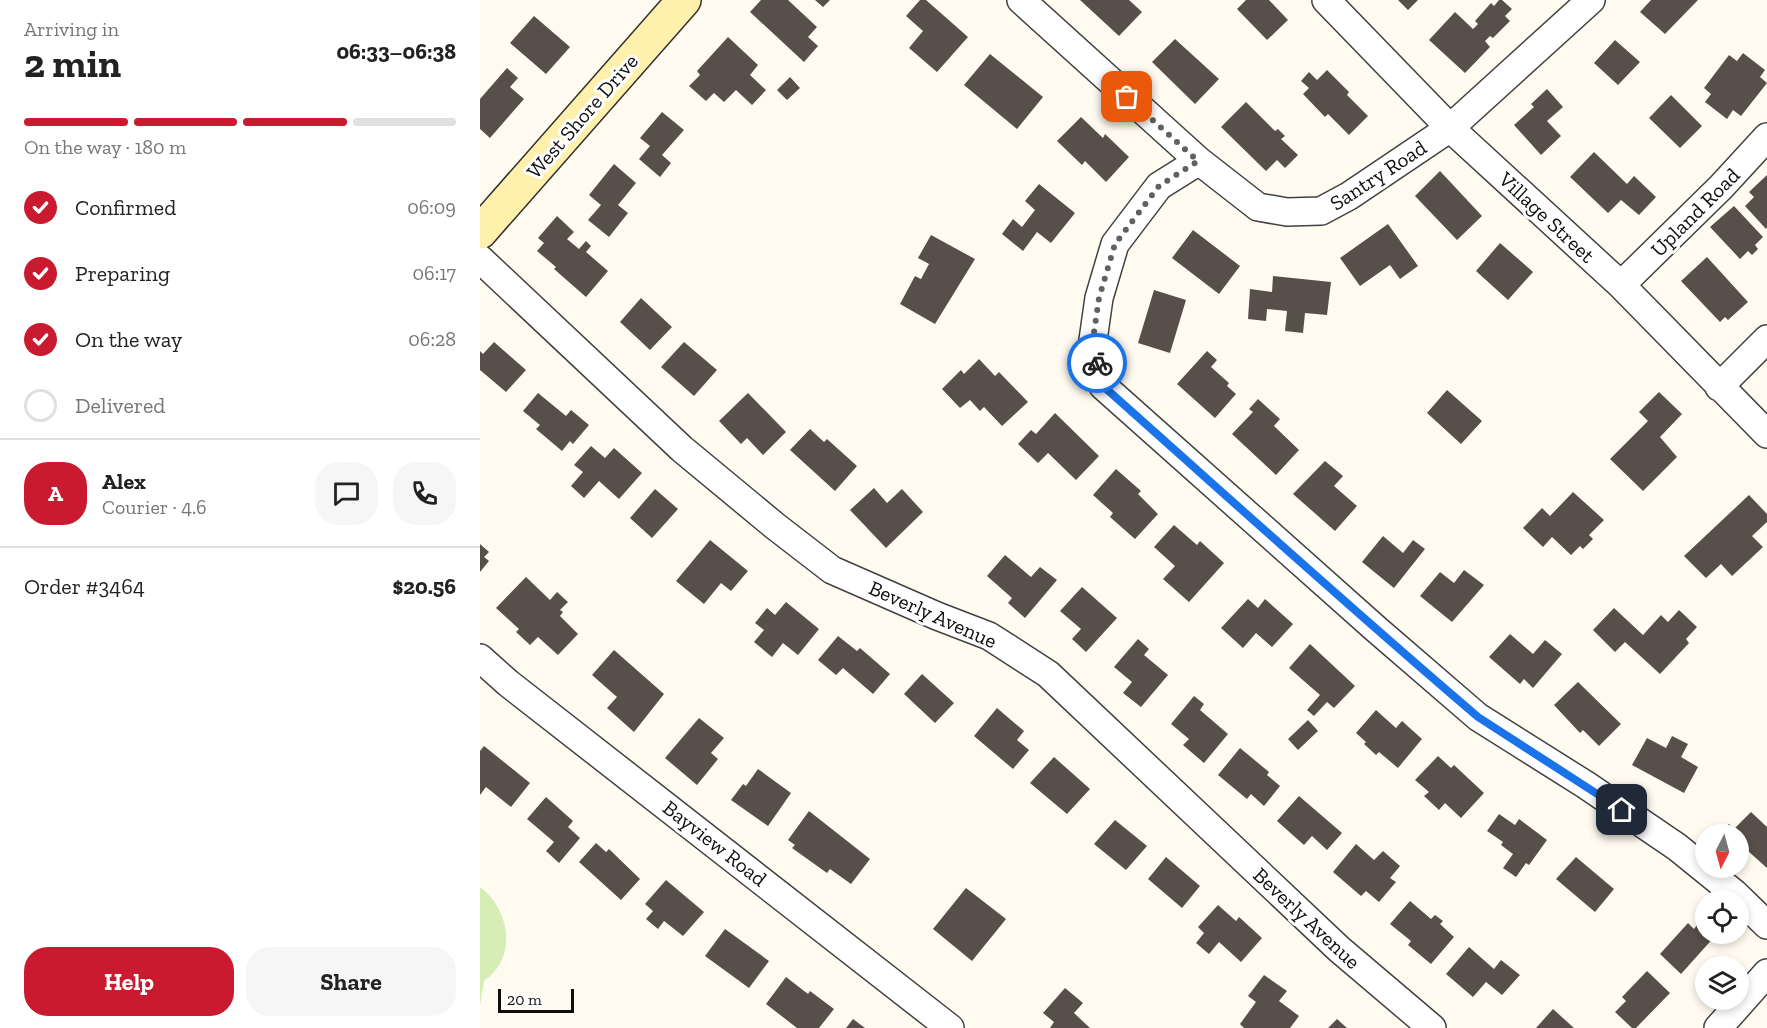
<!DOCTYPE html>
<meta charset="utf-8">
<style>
:root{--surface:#fff;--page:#f6f6f6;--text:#222;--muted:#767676;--line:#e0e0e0;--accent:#ca1a2f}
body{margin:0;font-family:"Zilla Slab",serif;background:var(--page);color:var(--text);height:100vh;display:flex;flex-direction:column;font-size:22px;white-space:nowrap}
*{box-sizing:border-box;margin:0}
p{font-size:20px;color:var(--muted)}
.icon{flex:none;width:33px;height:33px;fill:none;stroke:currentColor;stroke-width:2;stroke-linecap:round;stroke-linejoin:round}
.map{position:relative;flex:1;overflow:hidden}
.details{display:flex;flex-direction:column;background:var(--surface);width:480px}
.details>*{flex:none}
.needle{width:39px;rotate:186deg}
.fabs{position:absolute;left:1215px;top:824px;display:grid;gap:12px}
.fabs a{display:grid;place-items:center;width:54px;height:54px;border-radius:50%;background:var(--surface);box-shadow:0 3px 9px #0003;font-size:30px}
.scale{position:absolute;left:18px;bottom:15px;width:76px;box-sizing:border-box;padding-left:6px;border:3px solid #0e0e0e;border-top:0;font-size:16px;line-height:21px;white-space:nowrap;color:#0e0e0e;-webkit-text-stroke:4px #fff;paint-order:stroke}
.pin{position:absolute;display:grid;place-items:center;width:51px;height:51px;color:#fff;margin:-26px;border-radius:12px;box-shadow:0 3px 9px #0006}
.courier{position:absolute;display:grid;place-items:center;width:60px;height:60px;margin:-30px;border:4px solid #1a73e8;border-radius:50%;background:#fff;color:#222;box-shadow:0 2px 8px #0007}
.head em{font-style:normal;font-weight:800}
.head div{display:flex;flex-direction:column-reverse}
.head{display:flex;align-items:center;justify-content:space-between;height:102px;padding:0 24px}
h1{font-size:39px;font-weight:800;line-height:45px}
.bar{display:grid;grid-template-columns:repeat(4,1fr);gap:9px 6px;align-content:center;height:72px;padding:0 24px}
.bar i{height:8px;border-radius:4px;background:var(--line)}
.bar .active{background:var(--accent)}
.bar p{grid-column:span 4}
.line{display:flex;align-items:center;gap:15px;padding:0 24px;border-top:2px solid var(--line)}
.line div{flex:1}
.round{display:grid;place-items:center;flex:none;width:63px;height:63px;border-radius:24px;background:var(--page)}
ol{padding:0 24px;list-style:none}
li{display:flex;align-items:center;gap:18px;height:66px}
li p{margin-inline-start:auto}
li .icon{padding:6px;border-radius:50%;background:var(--accent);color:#fff;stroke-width:4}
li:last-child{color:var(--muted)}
li i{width:33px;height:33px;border:3px solid var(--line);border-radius:50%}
.primary-button{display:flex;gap:12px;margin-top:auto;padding:12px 24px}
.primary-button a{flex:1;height:69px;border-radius:24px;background:var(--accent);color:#fff;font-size:24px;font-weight:800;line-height:69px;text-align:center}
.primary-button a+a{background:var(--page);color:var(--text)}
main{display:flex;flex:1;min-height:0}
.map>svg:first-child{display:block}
</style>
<main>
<section class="details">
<div class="head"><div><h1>2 min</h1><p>Arriving in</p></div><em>06:33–06:38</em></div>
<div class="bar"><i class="active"></i><i class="active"></i><i class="active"></i><i></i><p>On the way · 180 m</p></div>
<ol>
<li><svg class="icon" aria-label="check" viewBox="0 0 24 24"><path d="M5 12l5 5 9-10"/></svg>Confirmed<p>06:09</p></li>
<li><svg class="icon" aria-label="check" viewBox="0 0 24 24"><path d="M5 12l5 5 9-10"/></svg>Preparing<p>06:17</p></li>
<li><svg class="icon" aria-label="check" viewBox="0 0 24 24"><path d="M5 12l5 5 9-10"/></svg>On the way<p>06:28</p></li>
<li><i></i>Delivered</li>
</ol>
<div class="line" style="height:108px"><b class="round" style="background:var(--accent);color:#fff">A</b><div><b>Alex</b><p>Courier · 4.6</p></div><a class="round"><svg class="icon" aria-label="chat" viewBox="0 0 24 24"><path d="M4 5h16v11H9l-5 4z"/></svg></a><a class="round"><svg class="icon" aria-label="phone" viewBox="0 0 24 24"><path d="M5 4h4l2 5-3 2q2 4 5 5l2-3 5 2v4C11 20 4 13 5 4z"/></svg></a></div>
<div class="line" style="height:78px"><div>Order #3464</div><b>$20.56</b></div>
<div class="primary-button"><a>Help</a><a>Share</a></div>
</section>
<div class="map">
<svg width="1287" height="1028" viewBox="0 0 1287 1028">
<rect width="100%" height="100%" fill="#fffbf0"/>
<path fill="#d6edb6" d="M0,887c30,22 38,71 4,94l-4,24z"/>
<path fill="#584e4a" d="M281,0h27l29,27 -9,10 10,9 -14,16 -54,-50z
M335,0h15l-7,7z
M440,0h6l42,37 -31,35 -28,-24 14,-17 -17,-15z
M600,0h49l13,12 -23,24z
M766,0h23l19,20 -21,20 -30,-31z
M918,0h20l-10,10z
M1019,0h3l10,9 -7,7 5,5 -17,17 -3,-2 -5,5 5,6 -25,26 -36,-33 26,-28 18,17 5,-5 -3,-3 16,-18 3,3z
M1171,0h47l-33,34 -25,-22z
M54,16l36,31 -24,27 -36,-31z
M248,37l30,28 -8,10 16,15 -14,15 -16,-15 -12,12 -10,-9 -8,8 -17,-15 11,-11 -3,-4z
M695,39l44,40 -24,25 -43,-42z
M1135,40l25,22 -22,23 -24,-22z
M1263,53l22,17 -5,7 7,6 -26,33 -8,-6 -6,9 -22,-17 6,-8 -7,-6 25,-33 8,6z
M510,54l53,43 -26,32 -53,-44z
M27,68l11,10 -8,9 14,12 -34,39 -10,-9v-30z
M847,70l22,22 -2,3 21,21 -19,19 -21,-21 -3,3 -22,-23 6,-6 -8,-7 8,-9 8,8z
M310,77l10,11 -13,12 -10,-10z
M1067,89l16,18 -16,14 14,15 -20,19 -27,-30 20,-18 -3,-3z
M1191,95l31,31 -22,22 -31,-30z
M766,102l29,29 3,-2 7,7 -4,3 17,16 -13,13 -8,-8 -11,11 -45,-44z
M182,112l22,18 -22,25 9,8 -11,14 -21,-18 11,-13 -10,-8z
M601,117l22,21 2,-4 24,23 -23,25 -21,-21 -3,4 -25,-24z
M1114,152l33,32 7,-8 22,21 -17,18 -18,-15 -13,13 -38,-36z
M134,164l22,19 -18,22 10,8 -19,24 -21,-17 13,-15 -12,-10z
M960,171l42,45 -25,24 -42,-44z
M1287,175v52l-1,2 -21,-23 9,-9 -5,-5z
M559,184l36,29 -24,30 -14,-11 -14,19 -21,-17 11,-15 9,8 13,-17 -10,-9z
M1254,206l29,31 -8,8 3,4 -6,6 -4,-4 -8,8 -30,-32z
M77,216l17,16 -7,7 12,10 7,-8 5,5 -5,6 22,19 -22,26 -32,-28 2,-2 -19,-16 7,-8 -6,-5z
M908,224l30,42 -18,13 -10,-14 -30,21 -20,-28z
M713,230l47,36 -21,28 -47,-36z
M451,235l44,24 -40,65 -35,-20 15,-28 6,3 8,-15 -11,-6z
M1020,243l33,29 -25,28 -32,-29z
M1227,257l41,45 -20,18 -3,-3 -5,5 -39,-41z
M793,276l58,6 -4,33 -22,-2 -2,20 -18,-2 2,-20 -20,-2 -1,12 -18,-2 2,-30 22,3z
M674,290l32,10 -16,53 -32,-10z
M161,298l31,29 -22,23 -30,-28z
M14,342l32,28 -20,22 -26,-22v-19l3,3z
M204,342l33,28 -23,26 -33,-29z
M727,351l10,9 -6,7 18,16 -2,3 9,8 -21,24 -38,-34z
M499,359l16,17 4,-4 29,30 -26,24 -18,-19 -4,4 -10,-11 -10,8 -18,-19 19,-19 3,4z
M967,390l35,31 -21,23 -34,-31z
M1179,392l23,22 -22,23 17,20 -34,34 -33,-32 38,-38 -9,-9z
M58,393l28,23 5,-6 18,15 -16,19 -3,-3 -8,10 -26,-22 4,-4 -17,-14z
M268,393l38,39 -23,23 -16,-17 -6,6 -22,-23z
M778,399l22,20 -6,7 25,24 -23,25 -44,-41 21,-22 -4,-3z
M575,413l44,43 -23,24 -28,-27 -10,10 -20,-19 13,-14 5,4z
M330,429l14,13 3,-3 30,27 -22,25 -45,-41z
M111,446l14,12 9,-10 28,25 -23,26 -20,-18 -15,17 -13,-12 12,-14 -9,-7z
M845,461l18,15 -9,10 23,20 -22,25 -42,-37z
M636,469l25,22 -3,3 20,20 -23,25 -25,-22 3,-4 -20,-18z
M394,488l13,15 15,-14 21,23 -37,36 -36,-38z
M175,489l23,20 -26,29 -22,-20z
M1093,492l31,28 -15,15 4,4 -10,10 -3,-3 -9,9 -19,-18 -9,10 -20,-19 19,-20 8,8z
M1269,495l18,19v8l-15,14 11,11 -31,29 -11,-12 -15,14 -22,-22z
M694,525l23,20 3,-4 24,22 -35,39 -26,-23 12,-13 -21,-19z
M903,536l20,17 10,-13 12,9 -31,39 -32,-26z
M230,540l38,31 -17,20 -10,-8 -17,21 -28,-23z
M0,544l9,8 -5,5 5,4 -9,11z
M525,555l26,22 9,-10 17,13 -32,38 -17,-15 4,-5 -25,-22z
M984,570l20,15 -32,37 -32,-26 20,-24 14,11z
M46,577l24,23 7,-8 11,10 -8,8 3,2 -3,4 18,18 -20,21 -20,-18 -8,8 -14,-13 3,-3 -23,-21z
M602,587l35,31 -31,34 -14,-13 9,-10 -21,-18z
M768,599l10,9 7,-9 28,25 -21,23 -16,-14 -13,15 -22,-20z
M306,602l33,27 -21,26 -15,-12 -11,14 -18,-15 10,-12 -9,-7 12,-15 8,7z
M1134,608l29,27 18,-20 7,7 11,-12 18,17 -11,12 3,4 -29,31 -35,-32 -10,10 -22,-22z
M1030,634l23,20 12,-14 17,14 -29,34 -9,-9 -4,5 -31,-27z
M358,636l19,15 3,-3 30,26 -17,20 -30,-26 -7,7 -18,-15z
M658,639l11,10 -5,6 24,20 -27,32 -18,-14 9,-11 -18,-15z
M830,644l45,42 -21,22 -7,-6 -13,14 -7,-6 13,-15 -31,-27z
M134,650l50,44 -30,38 -27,-24 10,-11 -25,-22z
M442,674l32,29 -19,20 -31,-29z
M1098,682l43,42 -22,22 -16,-16 -3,3 -26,-28z
M714,696l10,8 -4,6 28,24 -24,29 -21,-18 6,-6 -18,-15z
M517,708l27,23 -7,9 12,10 -16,19 -39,-33z
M896,710l20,18 6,-7 20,18 -24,29 -19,-16 -3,3 -12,-11 2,-2 -10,-9z
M219,718l25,20 -13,15 7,6 -21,26 -32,-27z
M828,720l10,11 -20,19 -10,-11z
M1192,736l16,8 -7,13 17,10 -14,26 -52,-28 15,-27 19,10z
M4,746l46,37 -19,24 -25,-20 -6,8v-44z
M760,748l29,24 -2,3 13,11 -16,20 -13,-12 -4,5 -29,-24z
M958,756l13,12 3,-3 30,28 -23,25 -16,-15 -6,7 -15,-14 5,-4 -14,-12z
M574,757l36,32 -23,25 -37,-31z
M278,769l33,24 -23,33 -37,-26 12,-16 3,2z
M819,796l43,37 -15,17 -15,-14 -8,9 -27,-24z
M66,797l27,24 -5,6 12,11 -21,25 -13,-12 8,-9 -27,-23z
M329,811l61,48 -19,25 -21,-15 -3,4 -35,-25 3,-3 -7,-5z
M1271,812l16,15v41l-29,-26v-8h-8l-6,-6 5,-4 5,5z
M1019,814l16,11 4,-6 28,21 -18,25 -3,-2 -10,14 -13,-9 10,-14 -12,-9 2,-3 -16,-11z
M635,820l32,26 -21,24 -32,-26z
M116,843l10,9 3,-3 31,30 -19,21 -42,-38z
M876,844l18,16 9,-9 17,15 -10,12 6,4 -17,20 -13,-11 -5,5 -28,-24z
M686,857l34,29 -18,22 -34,-29z
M1096,857l38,32 -19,23 -39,-33z
M186,880l38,32 -21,24 -19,-15 -6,8 -12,-10 7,-8 -8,-7z
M486,888l40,31 -34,42 -39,-32z
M930,901l21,18 4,-4 8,6 -3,3 14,13 -23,27 -23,-19 3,-4 -21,-17z
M738,905l18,16 3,-4 23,21 -21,24 -22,-20 -10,12 -13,-11 8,-10 -6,-6z
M1220,921l6,5v7l10,2 -35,39 -21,-20 28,-31 6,6z
M245,929l44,32 -20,27 -44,-32z
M989,947l25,22 7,-9 19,15 -18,20 -16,-13 -13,15 -27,-23z
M1167,971l23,22 -34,35h-4l-17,-16 11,-11 -4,-4z
M784,975l23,16 -8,10 20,15 -9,12h-46l-4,-4 16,-22 -8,-6z
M306,977l22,17 2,-3 24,18 -15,19h-22l-31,-24z
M585,988l18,15 -9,10 16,15h-40l4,-6 -11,-9z
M1073,1009l21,19h-38z
M373,1019l12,9h-19z
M857,1019l10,9h-19z"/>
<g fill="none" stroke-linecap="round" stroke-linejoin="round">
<g stroke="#414141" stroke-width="30">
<path id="street" d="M541,0l178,161 59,46 29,5 34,-1 28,-15 101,-68 141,-128
M846,0l124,128 171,157 146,149
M719,161l-40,25 -44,58 -16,54 -7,49 11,39 273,243 102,88 108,68 91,62 58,47 32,31
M0,259l202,190 93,77 57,44 105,46 52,20 59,38 291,275 93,79
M1141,285l100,-98 46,-50
M1239,387l48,-48
M0,658l28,25 442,345
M1238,1028l49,-55"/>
</g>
<g stroke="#303030" stroke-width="36">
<path id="secondary" d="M0,232l204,-232"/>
</g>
<use href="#street" stroke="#fff" stroke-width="27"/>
<use href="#secondary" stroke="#fff0ab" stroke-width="33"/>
</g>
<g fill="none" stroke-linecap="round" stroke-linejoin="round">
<path stroke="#62615d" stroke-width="6" stroke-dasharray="0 10.8" d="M617,363l-5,-17 7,-48 16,-54 44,-58 39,-25 -71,-64"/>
<path stroke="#1a73e8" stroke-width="8" d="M617,363l6,23c125,111 248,223 375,331l144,93"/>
</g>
<g text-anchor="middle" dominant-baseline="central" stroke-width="6" stroke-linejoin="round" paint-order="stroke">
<g font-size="21" fill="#0e0e0e" stroke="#fff">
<text transform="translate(102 116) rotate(-49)">West Shore Drive</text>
<text transform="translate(898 175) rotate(-33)">Santry Road</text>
<text transform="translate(1215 212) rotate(-45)">Upland Road</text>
<text transform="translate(1067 217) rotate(43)">Village Street</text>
<text transform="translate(453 614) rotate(24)">Beverly Avenue</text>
<text transform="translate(235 843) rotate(38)">Bayview Road</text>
<text transform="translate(827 918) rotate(43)">Beverly Avenue</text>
</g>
</g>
</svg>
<div class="fabs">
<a><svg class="needle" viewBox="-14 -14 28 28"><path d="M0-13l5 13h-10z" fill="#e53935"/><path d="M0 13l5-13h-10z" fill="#767676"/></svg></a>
<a><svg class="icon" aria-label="locate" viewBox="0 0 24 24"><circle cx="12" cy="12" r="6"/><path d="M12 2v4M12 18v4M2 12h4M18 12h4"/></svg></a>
<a><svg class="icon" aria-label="layers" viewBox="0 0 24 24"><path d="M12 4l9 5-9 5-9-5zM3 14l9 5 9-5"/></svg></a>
</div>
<div class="scale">20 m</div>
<div class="pin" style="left:647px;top:97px;background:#ea580c"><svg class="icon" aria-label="bag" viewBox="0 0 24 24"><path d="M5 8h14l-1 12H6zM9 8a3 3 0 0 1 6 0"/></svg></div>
<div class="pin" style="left:1142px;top:810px;background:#1f2937"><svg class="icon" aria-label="home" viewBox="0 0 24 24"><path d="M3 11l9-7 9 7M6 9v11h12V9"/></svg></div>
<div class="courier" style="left:617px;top:363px"><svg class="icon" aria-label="bike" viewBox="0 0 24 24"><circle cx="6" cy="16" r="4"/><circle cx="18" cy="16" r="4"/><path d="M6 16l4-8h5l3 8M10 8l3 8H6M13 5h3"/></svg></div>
</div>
</main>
